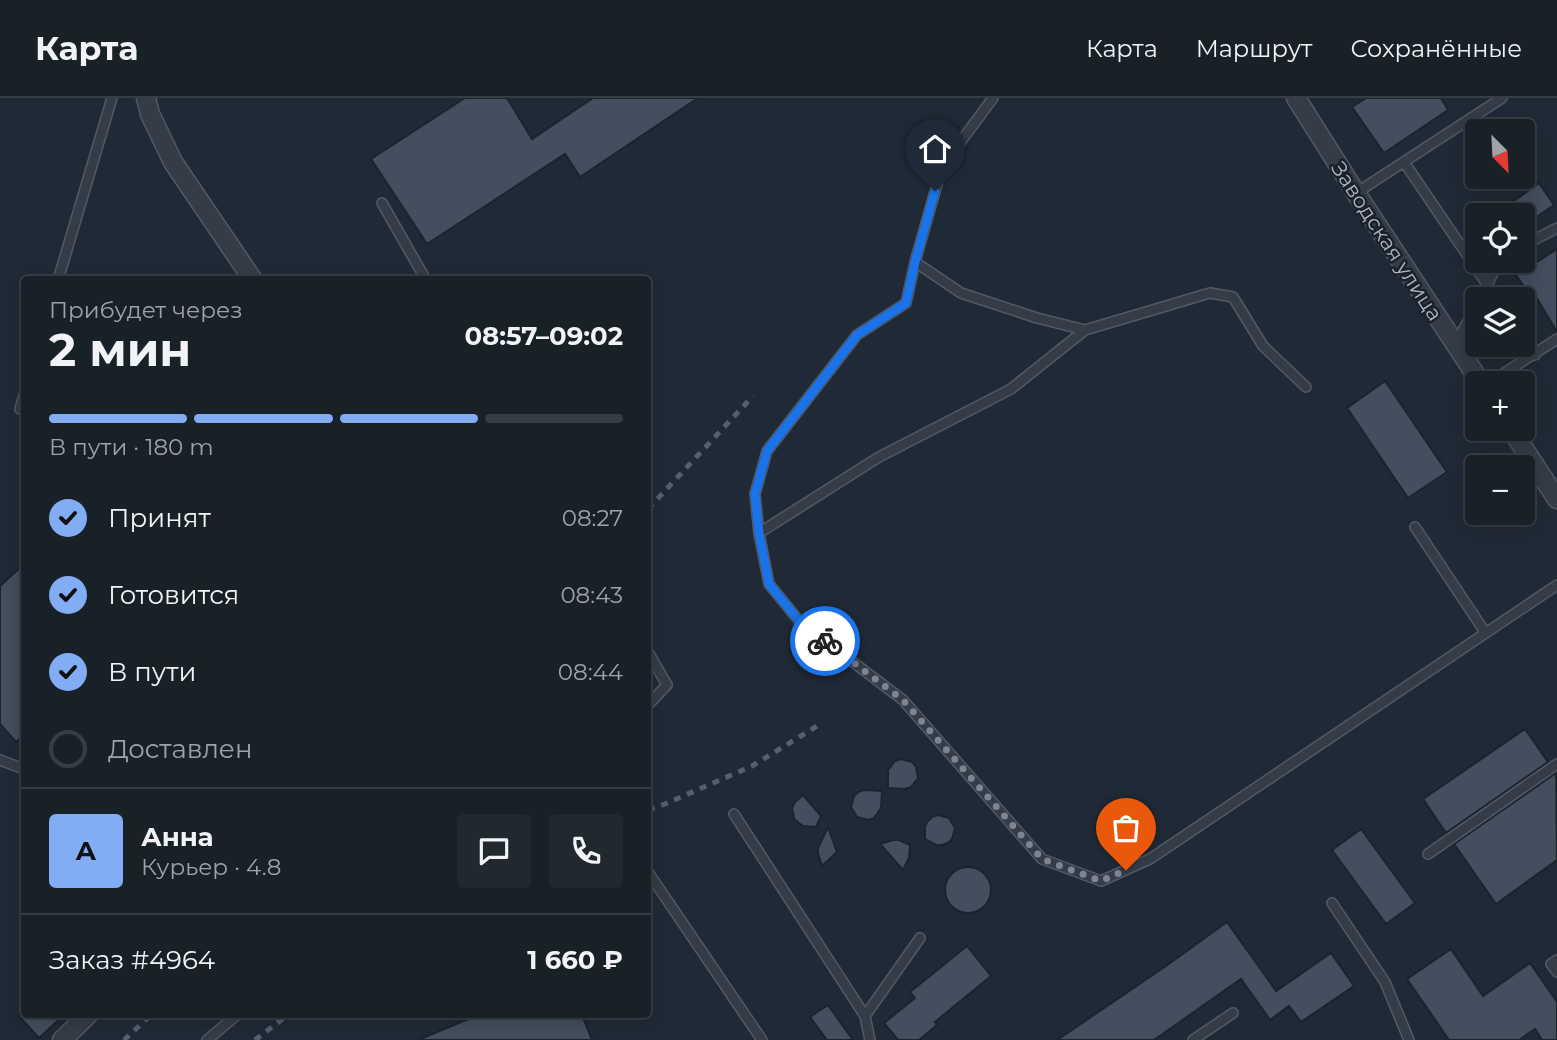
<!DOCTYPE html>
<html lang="ru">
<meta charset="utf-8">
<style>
:root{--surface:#182028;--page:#212830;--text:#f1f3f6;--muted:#9fa3a8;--line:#363e45;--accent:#82adf5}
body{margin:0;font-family:Montserrat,sans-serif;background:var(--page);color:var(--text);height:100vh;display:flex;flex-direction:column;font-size:26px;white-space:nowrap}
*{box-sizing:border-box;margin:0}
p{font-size:23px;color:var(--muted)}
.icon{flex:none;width:38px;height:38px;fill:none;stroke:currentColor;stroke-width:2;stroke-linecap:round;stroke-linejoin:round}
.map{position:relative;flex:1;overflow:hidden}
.side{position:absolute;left:21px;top:178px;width:630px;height:742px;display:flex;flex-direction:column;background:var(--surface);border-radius:7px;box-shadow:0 4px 18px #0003,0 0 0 2px var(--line)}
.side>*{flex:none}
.needle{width:46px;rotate:156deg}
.tools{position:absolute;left:1465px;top:21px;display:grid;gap:14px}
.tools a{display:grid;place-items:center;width:70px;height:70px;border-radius:7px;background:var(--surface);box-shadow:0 4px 18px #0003,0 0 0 2px var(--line);font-size:35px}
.pin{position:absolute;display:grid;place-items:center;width:60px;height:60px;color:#fff;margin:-72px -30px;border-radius:50% 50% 50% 0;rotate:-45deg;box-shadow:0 0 7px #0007}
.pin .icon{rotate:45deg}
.courier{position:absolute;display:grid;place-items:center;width:70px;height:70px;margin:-35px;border:5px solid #1a73e8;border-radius:50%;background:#fff;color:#222;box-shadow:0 2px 9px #0007}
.head em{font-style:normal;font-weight:700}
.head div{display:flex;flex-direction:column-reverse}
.head{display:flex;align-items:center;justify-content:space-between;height:119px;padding:0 28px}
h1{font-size:46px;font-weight:700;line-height:52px}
.bar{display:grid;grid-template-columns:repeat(4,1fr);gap:10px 7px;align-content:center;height:84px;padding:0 28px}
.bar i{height:9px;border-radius:5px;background:var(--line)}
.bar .on{background:var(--accent)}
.bar p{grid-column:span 4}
.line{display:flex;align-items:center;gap:18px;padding:0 28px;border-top:2px solid var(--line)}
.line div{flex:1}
.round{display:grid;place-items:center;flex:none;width:74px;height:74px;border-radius:7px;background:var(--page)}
ol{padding:0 28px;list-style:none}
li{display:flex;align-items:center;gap:21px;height:77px}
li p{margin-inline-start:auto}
li .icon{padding:7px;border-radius:50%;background:var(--accent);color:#111;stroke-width:4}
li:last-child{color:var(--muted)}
li i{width:38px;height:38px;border:4px solid var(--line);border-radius:50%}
header{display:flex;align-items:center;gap:42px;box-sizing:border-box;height:98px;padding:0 35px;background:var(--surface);border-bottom:2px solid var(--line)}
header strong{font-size:33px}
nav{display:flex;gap:38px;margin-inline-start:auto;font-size:24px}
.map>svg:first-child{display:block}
</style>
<header>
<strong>Карта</strong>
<nav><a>Карта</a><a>Маршрут</a><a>Сохранённые</a></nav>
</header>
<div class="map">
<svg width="1557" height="942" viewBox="0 0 1557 942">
<rect width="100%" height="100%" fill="#202a36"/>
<path fill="#434f5e" stroke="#1b232d" stroke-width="2" d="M465,0h42l25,41 61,-41h105l-118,79 -15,-23 -138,90 -56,-85z
M1366,0h75l7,12 -64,43 -32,-46z
M1539,85l15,22 -32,22v-12h-28z
M1557,151v83l-21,-35 -4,2 -22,-33 8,-5h4v-3l3,-2 7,9z
M1385,283l62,91 -39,26 -61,-90z
M24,466v171l-8,7 -16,-18v-138z
M1525,631l23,33 -102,71 -23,-34z
M901,661l11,3 4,5 2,11 -7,9 -6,2 -17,-1v-18l7,-9z
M1556,675l1,87 -61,44 -42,-60z
M864,692l18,1 -1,17 -7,10 -6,2 -11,-3 -6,-10 3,-11 4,-4z
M803,697l18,21 -5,11 -13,-1 -9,-7 -2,-11 3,-6z
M938,717l11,3 6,10 -3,11 -4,4 -6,2h-6l-11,-6v-13l3,-5 4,-4z
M828,729l9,25 -15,14 -4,-13v-5z
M1361,731l54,74 -29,21 -54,-74z
M893,742h6l11,5 -1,13 -6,12 -23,-26z
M945 792a23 23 0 1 1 46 0a23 23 0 1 1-46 0Z
M1227,824l49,69 55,-38 23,33 -53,36 -12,-16 -19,14 -29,-41 -87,61h-97l109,-74z
M967,848l24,30 -56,46 2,3 -18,15h-21l-14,-17 31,-25 -5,-6z
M1451,851l32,47 47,-33 27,39v38h-15l-7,-11 -16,11h-70l-42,-61z
M828,907l25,35h-26l-17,-23z
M18,917h46l-25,23z
M478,917h104l10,25h-174z"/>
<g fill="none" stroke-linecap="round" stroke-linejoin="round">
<g stroke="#515965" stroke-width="12">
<path id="service" d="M993,0l-51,69 -27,95 -9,41 -49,32 -90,116 -12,43 4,39 10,51 31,38 103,78 139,159 59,22 49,-22 407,-274
M1404,64l93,137
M1356,95l146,-95
M382,105l44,77
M1522,148l35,-18
M915,164l46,31 76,25 48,12
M58,182l54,-182
M1480,201l19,-38
M1522,239l13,18
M1456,245l21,-38
M1489,285l68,-44
M20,311l4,-14
M1415,429l70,105
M759,435l120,-76 132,-68 74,-59 125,-37 23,4 30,49 43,41
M648,554l19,33 -19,20
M0,662l24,9
M734,716l131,202 5,24
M1428,756l129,-90
M648,774l114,168
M1332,805l53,79 24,58
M1557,862l-6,4 6,8
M865,918l55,-78
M207,942l30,-25
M1193,942l40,-27"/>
</g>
<g stroke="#515965" stroke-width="21">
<path id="minor" d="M146,0l4,16 23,48 80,118
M1296,0l60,95 125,190
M1511,331l46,70
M62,942l26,-25"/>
</g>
<use href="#service" stroke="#343c47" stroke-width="9"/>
<use href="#minor" stroke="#343c47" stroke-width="18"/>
<path stroke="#565f6e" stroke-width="5" stroke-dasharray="7 7" stroke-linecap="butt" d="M648,411l105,-113
M648,712l17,-6 87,-38 70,-43
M124,942l27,-25
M255,942l33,-25"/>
</g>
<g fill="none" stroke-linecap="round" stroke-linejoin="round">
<path stroke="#7c8592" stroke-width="7" stroke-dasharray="0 12.6" d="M825,543l78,59 139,159 59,22 25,-11"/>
<path stroke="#1a73e8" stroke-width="9" d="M825,543l-25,-19 -31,-38 -10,-51 -4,-39 12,-43 90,-116 49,-32 9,-41 20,-71"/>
</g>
<g text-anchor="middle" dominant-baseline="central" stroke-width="5" stroke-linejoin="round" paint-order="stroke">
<g font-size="21" fill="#aeb6c4" stroke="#19212b">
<text transform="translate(1387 143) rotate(57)">Заводская улица</text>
</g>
</g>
</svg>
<div class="tools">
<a><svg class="needle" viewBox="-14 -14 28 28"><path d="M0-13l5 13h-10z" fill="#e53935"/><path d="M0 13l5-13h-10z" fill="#9fa3a8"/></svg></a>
<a><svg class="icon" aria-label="locate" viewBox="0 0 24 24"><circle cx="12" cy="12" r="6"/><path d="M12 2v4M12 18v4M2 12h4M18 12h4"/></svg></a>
<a><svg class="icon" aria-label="layers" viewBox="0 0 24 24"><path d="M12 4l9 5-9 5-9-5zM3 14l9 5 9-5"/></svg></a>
<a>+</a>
<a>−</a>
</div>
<div class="pin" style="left:1126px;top:772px;background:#ea580c"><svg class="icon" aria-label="bag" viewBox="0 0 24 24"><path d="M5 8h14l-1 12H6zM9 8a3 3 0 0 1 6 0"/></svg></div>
<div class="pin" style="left:935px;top:93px;background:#1f2937"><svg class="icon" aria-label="home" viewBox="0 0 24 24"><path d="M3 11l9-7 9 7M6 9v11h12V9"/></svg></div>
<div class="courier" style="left:825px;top:543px"><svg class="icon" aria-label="bike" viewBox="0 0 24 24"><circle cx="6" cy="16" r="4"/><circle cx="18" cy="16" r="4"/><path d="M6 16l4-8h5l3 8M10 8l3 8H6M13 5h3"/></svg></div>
<section class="side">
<div class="head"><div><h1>2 мин</h1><p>Прибудет через</p></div><em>08:57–09:02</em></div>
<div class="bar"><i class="on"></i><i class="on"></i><i class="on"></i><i></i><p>В пути · 180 m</p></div>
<ol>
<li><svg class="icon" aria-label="check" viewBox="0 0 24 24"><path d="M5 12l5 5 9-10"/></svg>Принят<p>08:27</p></li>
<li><svg class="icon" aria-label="check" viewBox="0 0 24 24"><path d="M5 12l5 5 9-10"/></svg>Готовится<p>08:43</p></li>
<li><svg class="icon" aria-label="check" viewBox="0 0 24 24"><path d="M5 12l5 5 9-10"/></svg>В пути<p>08:44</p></li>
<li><i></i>Доставлен</li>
</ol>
<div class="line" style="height:126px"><b class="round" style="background:var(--accent);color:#111">А</b><div><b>Анна</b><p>Курьер · 4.8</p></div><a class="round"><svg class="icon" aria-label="chat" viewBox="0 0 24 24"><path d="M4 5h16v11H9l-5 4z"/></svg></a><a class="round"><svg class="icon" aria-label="phone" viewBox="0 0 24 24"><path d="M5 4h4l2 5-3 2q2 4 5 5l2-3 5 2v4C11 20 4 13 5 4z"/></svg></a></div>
<div class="line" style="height:91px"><div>Заказ #4964</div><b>1 660 ₽</b></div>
</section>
</div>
